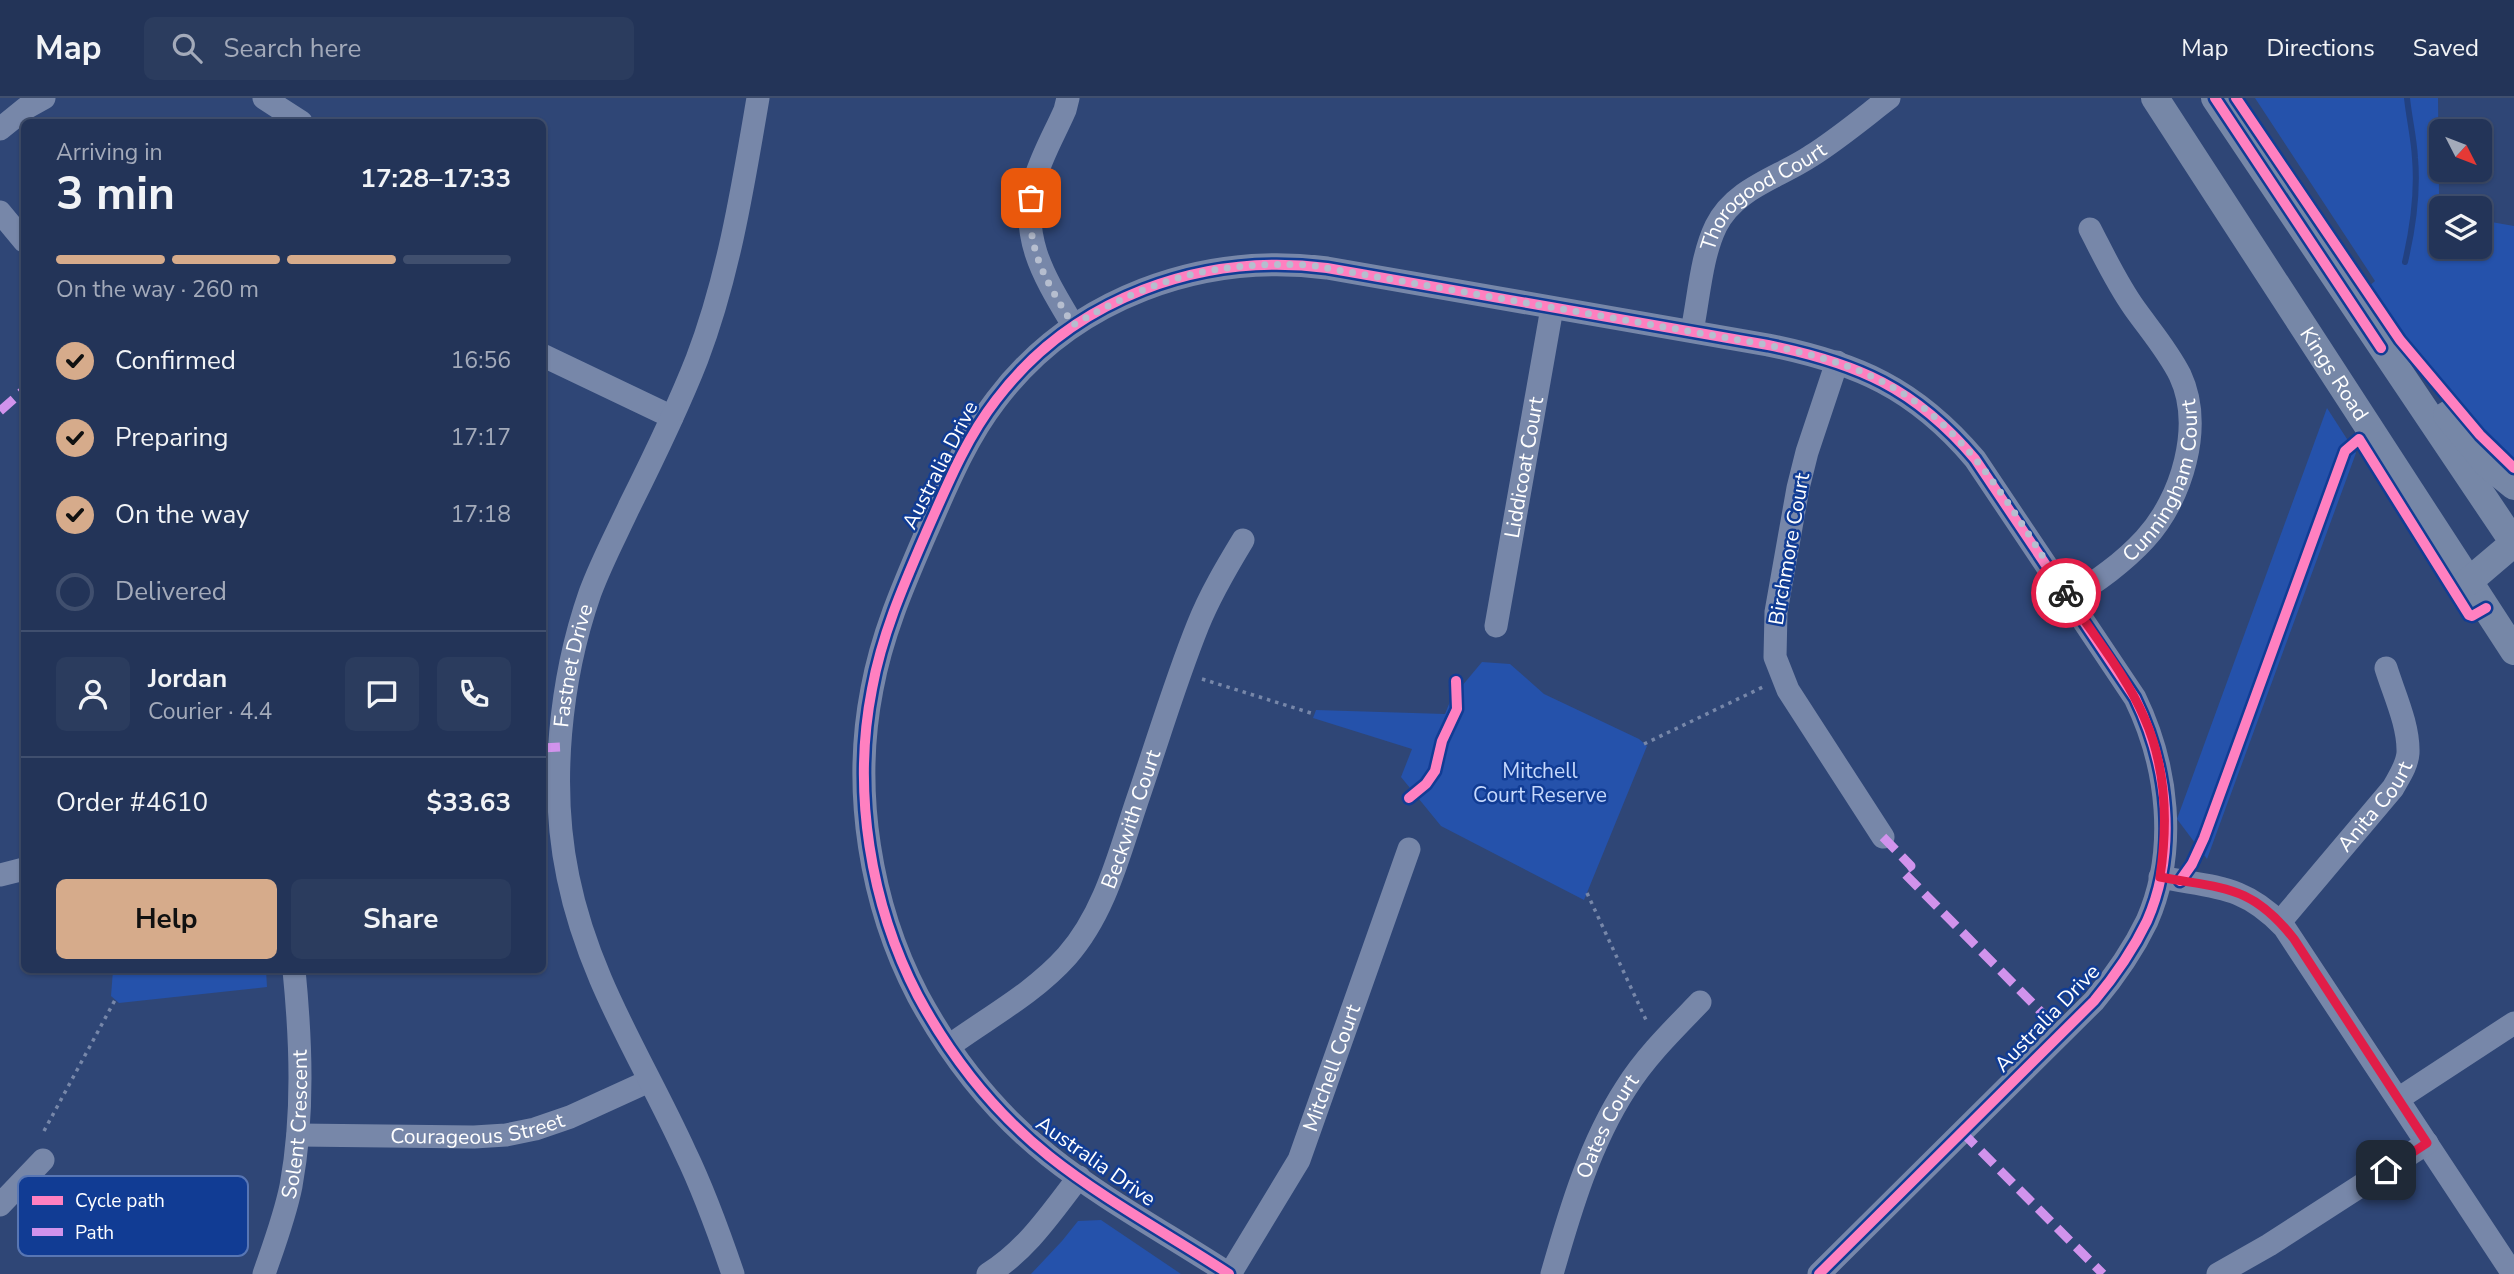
<!DOCTYPE html>
<meta charset="utf-8">
<style>
:root{--surface:#233458;--page:#2b3c5e;--text:#f1f3f6;--muted:#a3aaba;--line:#404f6e;--accent:#d6ab8b}
body{margin:0;font-family:"Nunito Sans",sans-serif;background:var(--page);color:var(--text);height:100vh;display:flex;flex-direction:column;font-size:26px;white-space:nowrap}
*{box-sizing:border-box;margin:0}
p{font-size:23px;color:var(--muted)}
.icon{flex:none;width:38px;height:38px;fill:none;stroke:currentColor;stroke-width:2;stroke-linecap:round;stroke-linejoin:round}
.map{position:relative;flex:1;overflow:hidden}
.details{position:absolute;left:21px;top:21px;width:525px;height:854px;display:flex;flex-direction:column;background:var(--surface);border-radius:10px;box-shadow:0 2px 5px #0004,0 0 0 2px var(--line)}
.details>*{flex:none}
.needle{width:46px;rotate:132deg}
.tools{position:absolute;left:2429px;top:21px;display:grid;gap:14px}
.tools a{display:grid;place-items:center;width:63px;height:63px;border-radius:10px;background:var(--surface);box-shadow:0 2px 5px #0004,0 0 0 2px var(--line);font-size:35px}
.pin{position:absolute;display:grid;place-items:center;width:60px;height:60px;color:#fff;margin:-30px;border-radius:14px;box-shadow:0 4px 10px #0006}
.courier{position:absolute;display:grid;place-items:center;width:70px;height:70px;margin:-35px;border:5px solid #e11d48;border-radius:50%;background:#fff;color:#222;box-shadow:0 2px 9px #0007}
.overview em{font-style:normal;font-weight:700}
.overview div{display:flex;flex-direction:column-reverse}
.overview{display:flex;align-items:center;justify-content:space-between;height:119px;padding:0 35px}
h1{font-size:46px;font-weight:700;line-height:52px}
.bar{display:grid;grid-template-columns:repeat(4,1fr);gap:10px 7px;align-content:center;height:84px;padding:0 35px}
.bar i{height:9px;border-radius:5px;background:var(--line)}
.bar .on{background:var(--accent)}
.bar p{grid-column:span 4}
.line{display:flex;align-items:center;gap:18px;padding:0 35px;border-top:2px solid var(--line)}
.line div{flex:1}
.round{display:grid;place-items:center;flex:none;width:74px;height:74px;border-radius:10px;background:var(--page)}
ol{padding:0 35px;list-style:none}
li{display:flex;align-items:center;gap:21px;height:77px}
li p{margin-inline-start:auto}
li .icon{padding:7px;border-radius:50%;background:var(--accent);color:#111;stroke-width:4}
li:last-child{color:var(--muted)}
li i{width:38px;height:38px;border:4px solid var(--line);border-radius:50%}
.primary-button{display:flex;gap:14px;margin-top:auto;padding:14px 35px}
.primary-button a{flex:1;height:80px;border-radius:10px;background:var(--accent);color:#111;font-size:28px;font-weight:700;line-height:80px;text-align:center}
.primary-button a+a{background:var(--page);color:var(--text)}
header{display:flex;align-items:center;gap:42px;box-sizing:border-box;height:98px;padding:0 35px;background:var(--surface);border-bottom:2px solid var(--line)}
header strong{font-size:33px}
nav{display:flex;gap:38px;margin-inline-start:auto;font-size:24px}
.search{width:490px;height:63px;background:var(--page);display:flex;align-items:center;gap:18px;box-sizing:border-box;padding:0 24px;border-radius:10px;color:var(--muted);font-size:26px}
.map>svg:first-child{display:block}
</style>
<header>
<strong>Map</strong>
<div class="search"><svg class="icon" aria-label="search" viewBox="0 0 24 24"><circle cx="10" cy="10" r="6"/><path d="M15 15l6 6"/></svg>Search here</div>
<nav><a>Map</a><a>Directions</a><a>Saved</a></nav>
</header>
<div class="map">
<svg width="2514" height="1176" viewBox="0 0 2514 1176">
<rect width="100%" height="100%" fill="#2f4676"/>
<path fill="#2552ab" d="M2255,0h183l1,97h15l-2,13h-11v39h39v-27l34,6v237c-53,-49 -106,-116 -147,-175l8,-7z
M2327,310l29,45 -149,406 -30,-40z
M1482,564l28,2 34,30 95,45 8,7 -63,154 -143,-74 -40,-49 11,-28 -99,-31 3,-8 129,4 6,-15z
M113,872h153l1,17 -148,16 -8,-7z
M1101,1122l80,54h-150l31,-33 16,-20z"/>
<g fill="none" stroke-linecap="round" stroke-linejoin="round">
<path stroke="#224181" stroke-width="6" d="M2405,164c8,-34 13,-69 10,-104 -1,-20 -6,-40 -8,-60"/>
<path stroke="#7787a9" stroke-width="3.5" stroke-dasharray="3.5 5" stroke-linecap="butt" d="M1202,581l112,35
M22,585l2,1
M1644,646l119,-57
M1587,795l59,127
M44,1033l71,-131"/>
<g stroke="#7787a9" stroke-width="23">
<path d="M264,0l37,24"/>
<path d="M1068,0l-3,12c-10,23 -23,45 -30,69 -17,58 10,99 38,146"/>
<path d="M0,31l26,-21 18,-10"/>
<path d="M0,114l24,29"/>
<path id="s1" d="M1692,233c7,-34 9,-74 24,-105 19,-38 62,-48 95,-70 27,-17 52,-38 78,-58"/>
<path d="M542,257l130,62"/>
<path d="M1837,264l-30,90 -9,36 -22,124 -1,45 13,33 95,147"/>
<path id="s2" d="M2069,501c28,-18 54,-36 76,-60 37,-40 59,-113 35,-164 -12,-24 -30,-45 -45,-66 -18,-25 -31,-53 -45,-80"/>
<path id="s3" d="M1496,528l56,-318"/>
<path d="M0,777l24,-6"/>
<path d="M2160,779c55,11 83,7 124,50l229,347"/>
<path id="s4" d="M2280,824l113,-134c6,-11 14,-22 15,-35 1,-28 -14,-59 -22,-85"/>
<path id="s5" d="M949,948c40,-29 85,-53 118,-90 38,-43 52,-102 70,-155 20,-58 38,-119 61,-176 12,-30 28,-57 45,-85"/>
<path d="M2398,1001l116,-76"/>
<path id="s6" d="M298,1037l176,2 32,-2 29,-6 35,-12 79,-36"/>
<path d="M0,1107l43,-45"/>
<path id="s7" d="M264,1176c10,-29 21,-58 27,-88 13,-71 10,-145 3,-216"/>
<path id="s8" d="M733,1176c-14,-41 -29,-83 -48,-122 -43,-94 -96,-172 -117,-275 -19,-91 -8,-198 22,-284 11,-30 26,-58 39,-86 24,-48 48,-97 68,-148 32,-84 46,-173 61,-261"/>
<path d="M988,1176c39,-24 63,-61 91,-97"/>
<path d="M1229,1176c-58,-38 -126,-75 -180,-118 -54,-43 -98,-99 -131,-160 -48,-92 -66,-205 -46,-307 10,-55 32,-105 54,-156 20,-45 39,-93 70,-133 77,-102 205,-148 331,-132l441,77c89,18 147,43 207,114l160,239c33,68 43,152 12,223 -14,29 -32,55 -53,80l-275,273"/>
<path id="s9" d="M1230,1176l69,-114 110,-311"/>
<path id="s10" d="M1552,1176c18,-63 38,-131 74,-186 20,-32 48,-59 74,-86"/>
<path d="M2218,1176l51,-29 158,-102"/>
</g>
<g stroke="#7687a7" stroke-width="28">
<path id="s11" d="M2155,0l359,553"/>
<path d="M2215,0l299,445 -46,39"/>
<path d="M2447,317l40,49 27,22"/>
</g>
<path stroke="#d193ec" stroke-width="9" stroke-dasharray="18 9" stroke-linecap="butt" d="M0,313l24,-21
M542,650l18,-1
M1883,739l28,29 -8,6 159,161
M1962,1034l141,142"/>
<g stroke="#113c94" stroke-width="15">
<path id="cycleway" d="M2215,0l166,250
M2236,0l164,242 80,95 34,33
M1409,700l17,-14 9,-13 7,-30 15,-32 -1,-28
M2180,783l12,-17 12,-26 141,-387 14,-12 110,176 3,1 14,-8
M1229,1176c-58,-38 -126,-75 -180,-118 -54,-43 -98,-99 -131,-160 -48,-92 -66,-205 -46,-307 10,-55 32,-105 54,-156 20,-45 39,-93 70,-133 77,-102 205,-148 331,-132l441,77c89,18 147,43 207,114l160,239c33,68 43,152 12,223 -14,29 -32,55 -53,80l-275,273"/>
</g>
<use href="#cycleway" stroke="#ff80c0" stroke-width="10"/>
</g>
<g fill="none" stroke-linecap="round" stroke-linejoin="round">
<path stroke="#b6becf" stroke-width="7" stroke-dasharray="0 12.6" d="M1031,100c-5,53 16,84 42,127 81,-47 142,-64 236,-60l459,80c38,8 76,17 111,35 88,42 136,135 187,213"/>
<path stroke="#e11d48" stroke-width="9" d="M2066,495c26,41 59,80 78,124 23,51 24,106 16,160 63,12 91,7 134,62l133,204 -41,27"/>
</g>
<g text-anchor="middle" dominant-baseline="central" stroke-width="5" stroke-linejoin="round" paint-order="stroke">
<g font-size="21" fill="#fff" stroke="#113c94">
<text stroke="none"><textPath href="#s1" startOffset="163">Thorogood Court</textPath></text>
<text stroke="none"><textPath href="#s11" startOffset="329">Kings Road</textPath></text>
<text transform="translate(940 367) rotate(-63)">Australia Drive</text>
<text stroke="none"><textPath href="#s3" startOffset="161">Liddicoat Court</textPath></text>
<text stroke="none"><textPath href="#s2" startOffset="159">Cunningham Court</textPath></text>
<text transform="translate(1789 451) rotate(-80)">Birchmore Court</text>
<text stroke="none"><textPath href="#s8" startOffset="644">Fastnet Drive</textPath></text>
<text stroke="none"><textPath href="#s4" startOffset="150">Anita Court</textPath></text>
<text stroke="none"><textPath href="#s5" startOffset="301">Beckwith Court</textPath></text>
<text transform="translate(2047 920) rotate(-46)">Australia Drive</text>
<text stroke="none"><textPath href="#s9" startOffset="231">Mitchell Court</textPath></text>
<text stroke="none"><textPath href="#s7" startOffset="154">Solent Crescent</textPath></text>
<text stroke="none"><textPath href="#s6" startOffset="180">Courageous Street</textPath></text>
<text stroke="none"><textPath href="#s10" startOffset="158">Oates Court</textPath></text>
<text transform="translate(1096 1063) rotate(35)">Australia Drive</text>
</g>
<g font-size="21" fill="#c6d9fd" stroke="#113c94">
<text x="1540" y="673">Mitchell<tspan x="1540" dy="24">Court Reserve</tspan></text>
</g>
</g>
<rect x="18" y="1078" width="230" height="80" rx="10" fill="#113c94" stroke="#5876b4" stroke-width="2"/>
<rect x="32" y="1098" width="31" height="9" fill="#ff80c0"/>
<rect x="32" y="1130" width="31" height="8" fill="#d193ec"/>
<g font-size="19" fill="#fff">
<text x="75" y="1109">Cycle path</text>
<text x="75" y="1141">Path</text>
</g>
</svg>
<div class="tools">
<a><svg class="needle" viewBox="-14 -14 28 28"><path d="M0-13l5 13h-10z" fill="#e53935"/><path d="M0 13l5-13h-10z" fill="#a3aaba"/></svg></a>
<a><svg class="icon" aria-label="layers" viewBox="0 0 24 24"><path d="M12 4l9 5-9 5-9-5zM3 14l9 5 9-5"/></svg></a>
</div>
<div class="pin" style="left:1031px;top:100px;background:#ea580c"><svg class="icon" aria-label="bag" viewBox="0 0 24 24"><path d="M5 8h14l-1 12H6zM9 8a3 3 0 0 1 6 0"/></svg></div>
<div class="pin" style="left:2386px;top:1072px;background:#1f2937"><svg class="icon" aria-label="home" viewBox="0 0 24 24"><path d="M3 11l9-7 9 7M6 9v11h12V9"/></svg></div>
<div class="courier" style="left:2066px;top:495px"><svg class="icon" aria-label="bike" viewBox="0 0 24 24"><circle cx="6" cy="16" r="4"/><circle cx="18" cy="16" r="4"/><path d="M6 16l4-8h5l3 8M10 8l3 8H6M13 5h3"/></svg></div>
<section class="details">
<div class="overview"><div><h1>3 min</h1><p>Arriving in</p></div><em>17:28–17:33</em></div>
<div class="bar"><i class="on"></i><i class="on"></i><i class="on"></i><i></i><p>On the way · 260 m</p></div>
<ol>
<li><svg class="icon" aria-label="check" viewBox="0 0 24 24"><path d="M5 12l5 5 9-10"/></svg>Confirmed<p>16:56</p></li>
<li><svg class="icon" aria-label="check" viewBox="0 0 24 24"><path d="M5 12l5 5 9-10"/></svg>Preparing<p>17:17</p></li>
<li><svg class="icon" aria-label="check" viewBox="0 0 24 24"><path d="M5 12l5 5 9-10"/></svg>On the way<p>17:18</p></li>
<li><i></i>Delivered</li>
</ol>
<div class="line" style="height:126px"><a class="round"><svg class="icon" aria-label="person" viewBox="0 0 24 24"><circle cx="12" cy="8" r="4"/><path d="M4 21q1-7 8-7t8 7"/></svg></a><div><b>Jordan</b><p>Courier · 4.4</p></div><a class="round"><svg class="icon" aria-label="chat" viewBox="0 0 24 24"><path d="M4 5h16v11H9l-5 4z"/></svg></a><a class="round"><svg class="icon" aria-label="phone" viewBox="0 0 24 24"><path d="M5 4h4l2 5-3 2q2 4 5 5l2-3 5 2v4C11 20 4 13 5 4z"/></svg></a></div>
<div class="line" style="height:91px"><div>Order #4610</div><b>$33.63</b></div>
<div class="primary-button"><a>Help</a><a>Share</a></div>
</section>
</div>
